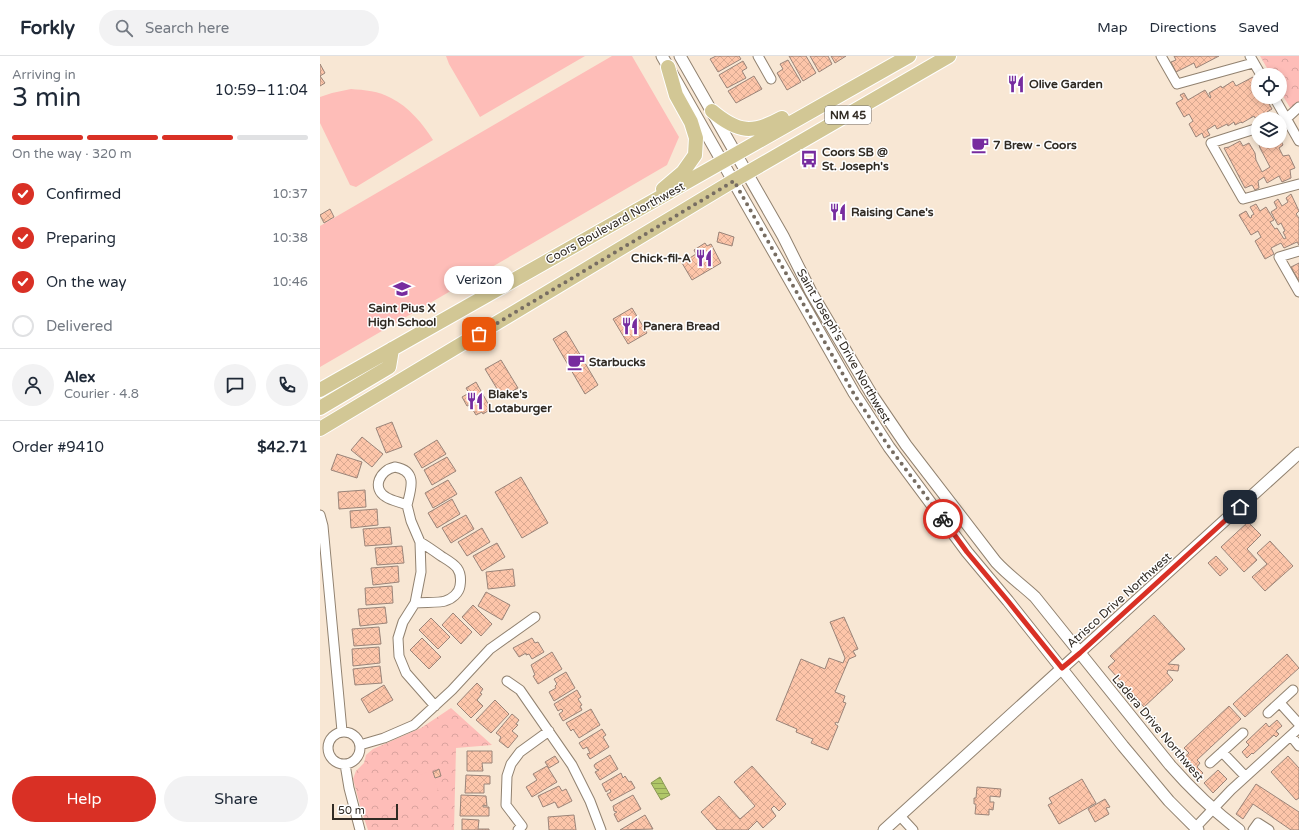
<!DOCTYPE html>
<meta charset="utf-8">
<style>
:root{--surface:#fff;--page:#f2f2f3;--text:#1f2937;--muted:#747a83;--line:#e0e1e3;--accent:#d93025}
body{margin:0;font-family:"Varela Round",sans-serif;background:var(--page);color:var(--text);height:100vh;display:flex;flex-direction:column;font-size:15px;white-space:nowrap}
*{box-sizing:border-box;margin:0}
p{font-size:13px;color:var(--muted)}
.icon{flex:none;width:22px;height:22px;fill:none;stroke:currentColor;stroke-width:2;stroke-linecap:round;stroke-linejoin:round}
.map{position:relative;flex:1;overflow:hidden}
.panel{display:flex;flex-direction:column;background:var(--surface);width:320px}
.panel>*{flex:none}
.controls{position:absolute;left:931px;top:12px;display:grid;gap:8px}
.controls a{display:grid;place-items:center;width:36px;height:36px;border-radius:50%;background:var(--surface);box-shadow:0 2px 6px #0003;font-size:20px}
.scale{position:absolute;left:12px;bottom:10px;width:66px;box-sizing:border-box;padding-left:4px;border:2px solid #312b24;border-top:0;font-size:11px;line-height:14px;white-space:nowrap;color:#312b24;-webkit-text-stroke:3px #fff;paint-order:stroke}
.pin{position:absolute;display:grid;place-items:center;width:34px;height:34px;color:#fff;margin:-17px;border-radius:8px;box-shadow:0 2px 6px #0006}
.courier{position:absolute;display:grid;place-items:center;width:40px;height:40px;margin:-20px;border:3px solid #d93025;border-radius:50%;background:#fff;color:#222;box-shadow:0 1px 5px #0007}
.bubble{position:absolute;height:28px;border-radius:14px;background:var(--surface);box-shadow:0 2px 6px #0003;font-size:13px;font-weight:600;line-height:28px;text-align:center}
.headline em{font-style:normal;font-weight:600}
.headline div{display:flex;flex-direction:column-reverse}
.headline{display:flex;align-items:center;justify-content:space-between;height:68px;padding:0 12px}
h1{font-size:26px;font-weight:600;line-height:30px}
.bar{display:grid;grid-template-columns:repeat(4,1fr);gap:6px 4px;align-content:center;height:48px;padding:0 12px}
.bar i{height:5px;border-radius:3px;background:var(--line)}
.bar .on{background:var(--accent)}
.bar p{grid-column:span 4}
.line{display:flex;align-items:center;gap:10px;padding:0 12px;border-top:1px solid var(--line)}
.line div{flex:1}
.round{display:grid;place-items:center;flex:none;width:42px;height:42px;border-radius:21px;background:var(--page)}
ol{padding:0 12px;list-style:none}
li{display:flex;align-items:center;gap:12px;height:44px}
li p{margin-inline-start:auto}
li .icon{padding:4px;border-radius:50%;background:var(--accent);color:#fff;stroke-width:4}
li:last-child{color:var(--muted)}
li i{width:22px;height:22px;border:2px solid var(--line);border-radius:50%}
.cta{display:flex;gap:8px;margin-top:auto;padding:8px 12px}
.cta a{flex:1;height:46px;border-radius:24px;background:var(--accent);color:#fff;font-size:16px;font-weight:600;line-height:46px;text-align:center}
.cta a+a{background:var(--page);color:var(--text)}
header{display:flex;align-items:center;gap:24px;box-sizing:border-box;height:56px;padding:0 20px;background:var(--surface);border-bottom:1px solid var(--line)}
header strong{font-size:19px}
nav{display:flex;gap:22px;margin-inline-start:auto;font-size:14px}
.search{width:280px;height:36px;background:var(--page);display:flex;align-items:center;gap:10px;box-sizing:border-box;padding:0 14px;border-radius:22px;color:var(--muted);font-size:15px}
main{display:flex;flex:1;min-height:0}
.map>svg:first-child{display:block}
</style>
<header>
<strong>Forkly</strong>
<div class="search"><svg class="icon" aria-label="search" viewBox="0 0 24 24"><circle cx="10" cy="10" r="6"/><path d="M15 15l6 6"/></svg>Search here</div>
<nav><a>Map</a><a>Directions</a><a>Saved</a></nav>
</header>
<main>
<section class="panel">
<div class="headline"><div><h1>3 min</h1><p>Arriving in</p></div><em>10:59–11:04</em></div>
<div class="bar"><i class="on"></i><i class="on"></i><i class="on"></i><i></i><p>On the way · 320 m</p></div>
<ol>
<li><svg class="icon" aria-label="check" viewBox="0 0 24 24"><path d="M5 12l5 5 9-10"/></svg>Confirmed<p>10:37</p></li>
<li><svg class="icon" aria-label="check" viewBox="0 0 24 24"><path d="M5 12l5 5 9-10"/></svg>Preparing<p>10:38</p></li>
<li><svg class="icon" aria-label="check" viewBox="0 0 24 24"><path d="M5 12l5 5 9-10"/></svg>On the way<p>10:46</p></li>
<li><i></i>Delivered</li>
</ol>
<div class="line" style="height:72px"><a class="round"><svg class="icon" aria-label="person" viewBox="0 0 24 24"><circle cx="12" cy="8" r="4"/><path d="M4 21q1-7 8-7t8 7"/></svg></a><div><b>Alex</b><p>Courier · 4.8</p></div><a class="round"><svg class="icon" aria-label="chat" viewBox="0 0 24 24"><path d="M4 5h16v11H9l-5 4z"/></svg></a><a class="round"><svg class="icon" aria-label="phone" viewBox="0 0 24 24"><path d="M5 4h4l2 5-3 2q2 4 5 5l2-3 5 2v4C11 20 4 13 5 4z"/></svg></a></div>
<div class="line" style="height:52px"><div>Order #9410</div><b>$42.71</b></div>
<div class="cta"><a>Help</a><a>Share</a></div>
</section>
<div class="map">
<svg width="979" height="774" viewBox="0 0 979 774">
<defs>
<pattern id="park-crowns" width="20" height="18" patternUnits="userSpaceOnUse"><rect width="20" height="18" fill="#febdb8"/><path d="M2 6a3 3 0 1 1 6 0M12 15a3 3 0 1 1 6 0" fill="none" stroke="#daa39e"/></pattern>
<pattern id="water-rules" width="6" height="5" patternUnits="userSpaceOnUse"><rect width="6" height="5" fill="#b0c768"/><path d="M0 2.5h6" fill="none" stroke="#90a255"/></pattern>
<pattern id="building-cross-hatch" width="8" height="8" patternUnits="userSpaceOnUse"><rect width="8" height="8" fill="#fdc5a9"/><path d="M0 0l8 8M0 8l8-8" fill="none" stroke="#d9a991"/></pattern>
</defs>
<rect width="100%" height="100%" fill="#f8e7d4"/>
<path fill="url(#park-crowns)" d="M940,0h39v48l-7,7 -12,-20v-16h-9z
M131,652l41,37 -36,3 -2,82h-86l-7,-21 -8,-30 3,-8 8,-8 2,-8 7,-6 48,-21z"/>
<path fill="#febdb8" d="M126,0h139l-105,61 -31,-53z
M292,0h20l47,81 -12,28 -347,202v-141z
M31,33c13,1 28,2 40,9 18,9 32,26 42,42l-77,47 -6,-2 -30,-62v-26l12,-4z
M111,714l7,20 -16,5 -6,-18z"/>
<path fill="url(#water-rules)" stroke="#8a9854" d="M340,721l10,18 -9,5 -10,-17z"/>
<path fill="url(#building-cross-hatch)" stroke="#9a8479" d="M396,0h23l2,3 -23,13 -8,-13z
M469,0h17l10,17 -13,8z
M490,0h18l4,8 -13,8z
M511,0h15l-11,7z
M854,0h45l-23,12 -2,-5 -18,9 -5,-10 5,-2z
M468,4l13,22 -14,8 -10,-17 6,-4 -3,-5z
M423,5l4,7 -5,3 4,7 -19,10 -8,-13z
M0,8l5,9 -5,3 5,7 -5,3z
M434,20l8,13 -26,14 -8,-12z
M933,21l5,8v12h7l7,12 -5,3 2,4 -5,3 -3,-4 -6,3 -1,-2 -12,7 -1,-1 -6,3 -1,-3 -6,4 -1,-2 -10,5 -2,-4 -8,5 3,5 -6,3 -2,-5 -6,4 -7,-13 4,-3 -4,-7 -5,3 -8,-14 7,-4 -3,-4 4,-2 4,7 17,-10 5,8 1,-1 -2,-4 12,-7 1,2 11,-7 3,5z
M960,83l3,6 -4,3 4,8 6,-1 6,13 -5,2 1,8 -9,4 -3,-6 -12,7 -3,-6 -6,4 1,7 -4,2 -3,-5 -7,3 -21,-40 5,-1 11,-6 3,5 6,-3 6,10 1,7 6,12 8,-5 -10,-19 -1,-3 8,-4h13z
M971,138l8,17 -3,3 3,4v27l-2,-3 -13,6 -3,-5 -10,5 3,6 -9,5 -10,-18 6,-4 -3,-6 -7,4 -12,-20 7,-4 4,7 2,-1 -1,-1 3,-2 -4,-7 6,-3 4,7 6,-4 8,13 -4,2 5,7 2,-1 7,11 2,-1 -3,-6 2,-1 -4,-8 -3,2 -7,-13 6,-4 -3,-6 4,-3 4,7 6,-4 -2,-4z
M10,153l4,8 -10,6 -4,-8z
M399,176l15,5 -2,9 -15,-4z
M385,187l2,3 4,-2 10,19 -29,17 -10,-17 14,-9 -2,-4z
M979,207v18l-8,-14z
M312,252l15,25 -19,11 -15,-25z
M246,275l32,54 -13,9 -32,-55z
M181,304l17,28 -16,9 -17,-28z
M156,326l15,27 -8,5 -1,-2 -6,3 -6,-10 -3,1 -5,-9 7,-4 -3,-5z
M72,366l10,25 -16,6 -10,-25z
M42,381l21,17 -11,13 -21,-17z
M117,384l9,14 -24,14 -8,-14z
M17,398l25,8 -5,16 -26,-8z
M127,401l9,14 -24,14 -8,-15z
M201,421l27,46 -26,15 -27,-46z
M128,424l9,14 -24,14 -8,-15z
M45,434l1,17 -27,2 -1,-17z
M132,443l8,15 -23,14 -9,-15z
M57,453l1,16 -27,3 -1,-17z
M146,459l8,14 -23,14 -9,-15z
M928,466l13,13 -14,14 10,11 -13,12 -23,-25z
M70,471l2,17 -27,2 -2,-17z
M162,472l8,14 -23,14 -9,-14z
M950,485l23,25 -28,25 -13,-14 15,-13 -10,-11z
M177,487l8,14 -23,14 -9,-15z
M82,490l2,17 -27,2 -2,-17z
M896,500l12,13 -8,7 -12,-13z
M78,510l1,16 -26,3 -2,-17z
M193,513l2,17 -27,3 -2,-17z
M72,530l1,17 -27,2 -1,-17z
M166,536l24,13 -8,15 -24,-14z
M153,549l19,19 -11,12 -19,-19z
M65,551l2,16 -27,3 -2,-17z
M133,557l19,19 -11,12 -19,-19z
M834,559l31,34 -17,15 11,1 -1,6 -10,-1 -1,3 6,7 -29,27 -36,-40 7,-6 -5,-5z
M524,561l14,32 -5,2 3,5 -7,3 -14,33 10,4 -2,6 3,1 -8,20 -2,-1 -1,2 3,2 -10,24 -17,-7 2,-4 -17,-7 1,-3 -21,-9 25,-61 24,10 4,-11 14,5 2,-5 -15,-36z
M111,562l19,19 -12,12 -19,-19z
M59,571l2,17 -27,2 -2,-17z
M102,582l19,19 -12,12 -19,-19z
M212,582l3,5 3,-1 6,10 -12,7 -3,-5 -3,1v-2l-7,4 -6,-9z
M59,591l1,16 -27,3 -1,-17z
M232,596l10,17 -24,15 -5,-8 2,-1 -4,-10z
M967,598l12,14 -54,49 -12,-13z
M60,610l2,17 -27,2 -2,-16z
M246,616l9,16 -21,13 -5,-9 7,-4 -1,-2 2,-2 -3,-5z
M157,627l6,6 -3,4 2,1 -5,6 6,6 -12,12 -14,-14z
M64,629l9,15 -24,13 -8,-14z
M257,634l4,7 -3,2 4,6 -2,1 2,4 -19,11 -4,-7 4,-3 -2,-2 -3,2 -4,-7z
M175,644l14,14 -18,19 -15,-13z
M909,650l12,13 -44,41 3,3 -3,4 6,6 -6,6 -7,-7 5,-4 -5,-6 -5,4 -5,-5 9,-8 -5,-5z
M271,653l9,16 -21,13 -6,-9 -2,2 -5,-8z
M192,658l7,6 -3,4 2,1 -6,6 6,5 -10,12 -9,-7 2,-4 -5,-4z
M957,664l5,6 -6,5 3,3 -3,3 -2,-2 -21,19 -1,-1 -5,5 -5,-6 7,-7 -3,-3 20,-19 3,4z
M282,673l4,6 -3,2 6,10 -19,12 -3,-5 3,-1 -3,-6 -4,2 -4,-6z
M147,695h25v12h-10l1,8h-16z
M290,699l8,14 -18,11 -5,-8 4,-2 -3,-1 -2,-3 1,-2z
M235,700l4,6 -10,6 -4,-6z
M968,700l11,12v30l-3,2 -25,-28z
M227,710l10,16 -25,15 -6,-10 11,-7 -4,-6z
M432,710l34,38 -7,7 -5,-5 -3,3 5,7 -13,12 -6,-7 -9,9h-31l-16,-18 18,-16 21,23 15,-13 -21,-24z
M119,713l2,7 -6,2 -2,-6z
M898,714l9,9 -14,14 -9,-10z
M301,717l2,5 2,-2 4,6 2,-1 4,7 -24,13 -4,-7 4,-2 -1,-3 -4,3 -4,-8z
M146,719l24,1v8h-6v9h-19z
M762,723l14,24 -37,21 -11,-19 4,-2 -3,-5z
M936,728l43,28v18h-8l-38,-26 -10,15 -7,-5z
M239,730l3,5 4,-2 6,12 -14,7 -3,-6 -12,5 -5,-11z
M657,731l24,2 -1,8 -10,-1v6h4l-1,8 -4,-1v6l-14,-1 1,-10h-2v-6h2z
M141,739l25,1 1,10 -4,-1v2h6v9h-29z
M313,739l8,14 -23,13 -4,-8 3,-2 -3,-1 -1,-5z
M785,743l5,8 -4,1 3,6 -14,8 -7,-13z
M254,759l2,15h-27l-1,-13z
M325,759l8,14 -33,1z
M142,763l17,1 -1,9h11v1h-27z"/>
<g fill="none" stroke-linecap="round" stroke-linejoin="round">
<g stroke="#918270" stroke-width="11">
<path id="minor" d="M438,0l13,23
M841,0l16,28 76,-21
M930,0l11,19
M954,41l25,44
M960,65l6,-2 13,-12
M938,72l-47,15 32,56 56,-15
M979,195l-20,6 20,35
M75,411c23,4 16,22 12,38 -7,-3 -15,-4 -21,-8 -15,-9 -6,-27 9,-30z
M87,449l4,16 9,21 1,30 -6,31 -12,19 -5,16 1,18 7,17 29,33
M0,459l3,11 19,205
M95,547c8,-1 25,0 30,-2 7,-2 14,-8 15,-15 3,-18 -6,-22 -19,-30 -7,-5 -14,-10 -21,-14
M187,625l13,9 52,75 18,36 11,29
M960,647l19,21
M948,657l25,-23
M8 692a16 16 0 1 1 32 0a16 16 0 1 1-32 0Z
M971,680l8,10
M40,689l24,-7 30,-13 38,-35 38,-41 45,-32
M902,696l23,24
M890,707l33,-30
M25,708l4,24 11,42
M580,760l13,14
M875,772l36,-38 68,-62
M198,774l4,-4 -16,-21 1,-29 4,-12 9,-12 29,-21
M933,774l5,-7 11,7"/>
</g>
<g stroke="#918270" stroke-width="13">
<path id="tertiary" d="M342,0l192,337 35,54 78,105 41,49 115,145 46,55 29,29
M360,0l103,180 28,56 61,103 34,50 90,117c12,13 26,23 39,35l135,168c21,24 44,46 69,65
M564,774l415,-377"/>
</g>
<g stroke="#fff" stroke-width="16">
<path id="primary" d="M392,55c26,22 41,23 70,7
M343,133l20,-17 12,-17 1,-17 -5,-16 -15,-27 -8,-28
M0,334l589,-334
M0,352l69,-41 3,-18
M0,373l413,-248 216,-125"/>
</g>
<use href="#minor" stroke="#fff" stroke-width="9"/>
<use href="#tertiary" stroke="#fff" stroke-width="11"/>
<use href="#primary" stroke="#d2c795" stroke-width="14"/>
</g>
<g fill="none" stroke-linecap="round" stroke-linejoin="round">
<path stroke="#776d62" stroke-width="4" stroke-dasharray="0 7.2" d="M159,278l255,-153 120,213 35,53 54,72"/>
<path stroke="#d93025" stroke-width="5" d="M623,463l24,33 41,49 54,67 18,-15 160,-146"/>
</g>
<defs>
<g id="restaurant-bare" transform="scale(1.38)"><path d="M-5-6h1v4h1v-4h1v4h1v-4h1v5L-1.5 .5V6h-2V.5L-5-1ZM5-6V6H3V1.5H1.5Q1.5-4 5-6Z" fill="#772c9f" stroke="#fff" stroke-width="2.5" paint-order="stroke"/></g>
<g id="cafe-bare" transform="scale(1.38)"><path d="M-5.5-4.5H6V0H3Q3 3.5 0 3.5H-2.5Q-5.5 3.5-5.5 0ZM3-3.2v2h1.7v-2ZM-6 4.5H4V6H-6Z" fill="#772c9f" stroke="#fff" stroke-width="2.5" paint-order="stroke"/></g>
<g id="bus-bare" transform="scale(1.38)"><path d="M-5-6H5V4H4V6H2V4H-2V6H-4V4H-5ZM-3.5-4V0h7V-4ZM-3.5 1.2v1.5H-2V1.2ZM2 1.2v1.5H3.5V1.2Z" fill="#772c9f" stroke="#fff" stroke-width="2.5" paint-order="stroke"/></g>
<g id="school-bare" transform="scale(1.38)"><path d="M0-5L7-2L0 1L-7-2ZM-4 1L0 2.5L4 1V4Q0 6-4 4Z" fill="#772c9f" stroke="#fff" stroke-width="2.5" paint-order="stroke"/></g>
</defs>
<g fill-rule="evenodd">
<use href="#restaurant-bare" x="696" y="28"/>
<use href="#cafe-bare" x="660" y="89"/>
<use href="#bus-bare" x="489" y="103"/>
<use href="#restaurant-bare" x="518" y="156"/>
<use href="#restaurant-bare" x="384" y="202"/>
<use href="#school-bare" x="82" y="233"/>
<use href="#restaurant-bare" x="310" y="270"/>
<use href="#cafe-bare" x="256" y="306"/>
<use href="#restaurant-bare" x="155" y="345"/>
</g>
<g text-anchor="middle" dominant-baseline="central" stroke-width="3" stroke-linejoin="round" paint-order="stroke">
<rect fill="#fff" stroke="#6f6b66" stroke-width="1" x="505" y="50" width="46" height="18" rx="3"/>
<g font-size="11" font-weight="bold" fill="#312b24">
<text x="528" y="59">NM 45</text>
</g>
<g font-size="12" font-weight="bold" fill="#312b24" stroke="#fff" text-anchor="start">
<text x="709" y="28">Olive Garden</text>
<text x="673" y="89">7 Brew - Coors</text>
<text x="502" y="96">Coors SB @<tspan x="502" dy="14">St. Joseph's</tspan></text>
<text x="531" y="156">Raising Cane's</text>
<text x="371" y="202" text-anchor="end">Chick-fil-A</text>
<text x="82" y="252" text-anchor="middle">Saint Pius X<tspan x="82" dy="14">High School</tspan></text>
<text x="323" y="270">Panera Bread</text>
<text x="269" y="306">Starbucks</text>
<text x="168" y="338">Blake's<tspan x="168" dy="14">Lotaburger</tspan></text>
</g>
<g font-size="12" fill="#312b24" stroke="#fff">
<text transform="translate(295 167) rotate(-29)">Coors Boulevard Northwest</text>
<text transform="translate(524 290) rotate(60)">Saint Joseph's Drive Northwest</text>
<text transform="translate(799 544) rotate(-42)">Atrisco Drive Northwest</text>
<text transform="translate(838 672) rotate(50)">Ladera Drive Northwest</text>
</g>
</g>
</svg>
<div class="controls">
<a><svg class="icon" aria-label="locate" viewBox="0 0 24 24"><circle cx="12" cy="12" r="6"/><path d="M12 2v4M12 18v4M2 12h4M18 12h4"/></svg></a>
<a><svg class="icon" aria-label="layers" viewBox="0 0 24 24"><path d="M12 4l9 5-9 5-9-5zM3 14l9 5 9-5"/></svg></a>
</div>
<div class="scale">50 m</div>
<div class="pin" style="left:159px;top:278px;background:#ea580c"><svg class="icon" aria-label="bag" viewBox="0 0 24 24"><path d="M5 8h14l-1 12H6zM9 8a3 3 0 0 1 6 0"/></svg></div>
<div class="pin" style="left:920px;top:451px;background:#1f2937"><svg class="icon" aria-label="home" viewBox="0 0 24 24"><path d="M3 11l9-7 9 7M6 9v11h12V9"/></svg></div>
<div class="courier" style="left:623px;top:463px"><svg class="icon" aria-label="bike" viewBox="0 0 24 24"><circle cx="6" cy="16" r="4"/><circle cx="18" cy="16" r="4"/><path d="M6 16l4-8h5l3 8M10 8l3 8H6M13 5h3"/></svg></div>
<div class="bubble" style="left:124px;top:210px;width:70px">Verizon</div>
</div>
</main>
